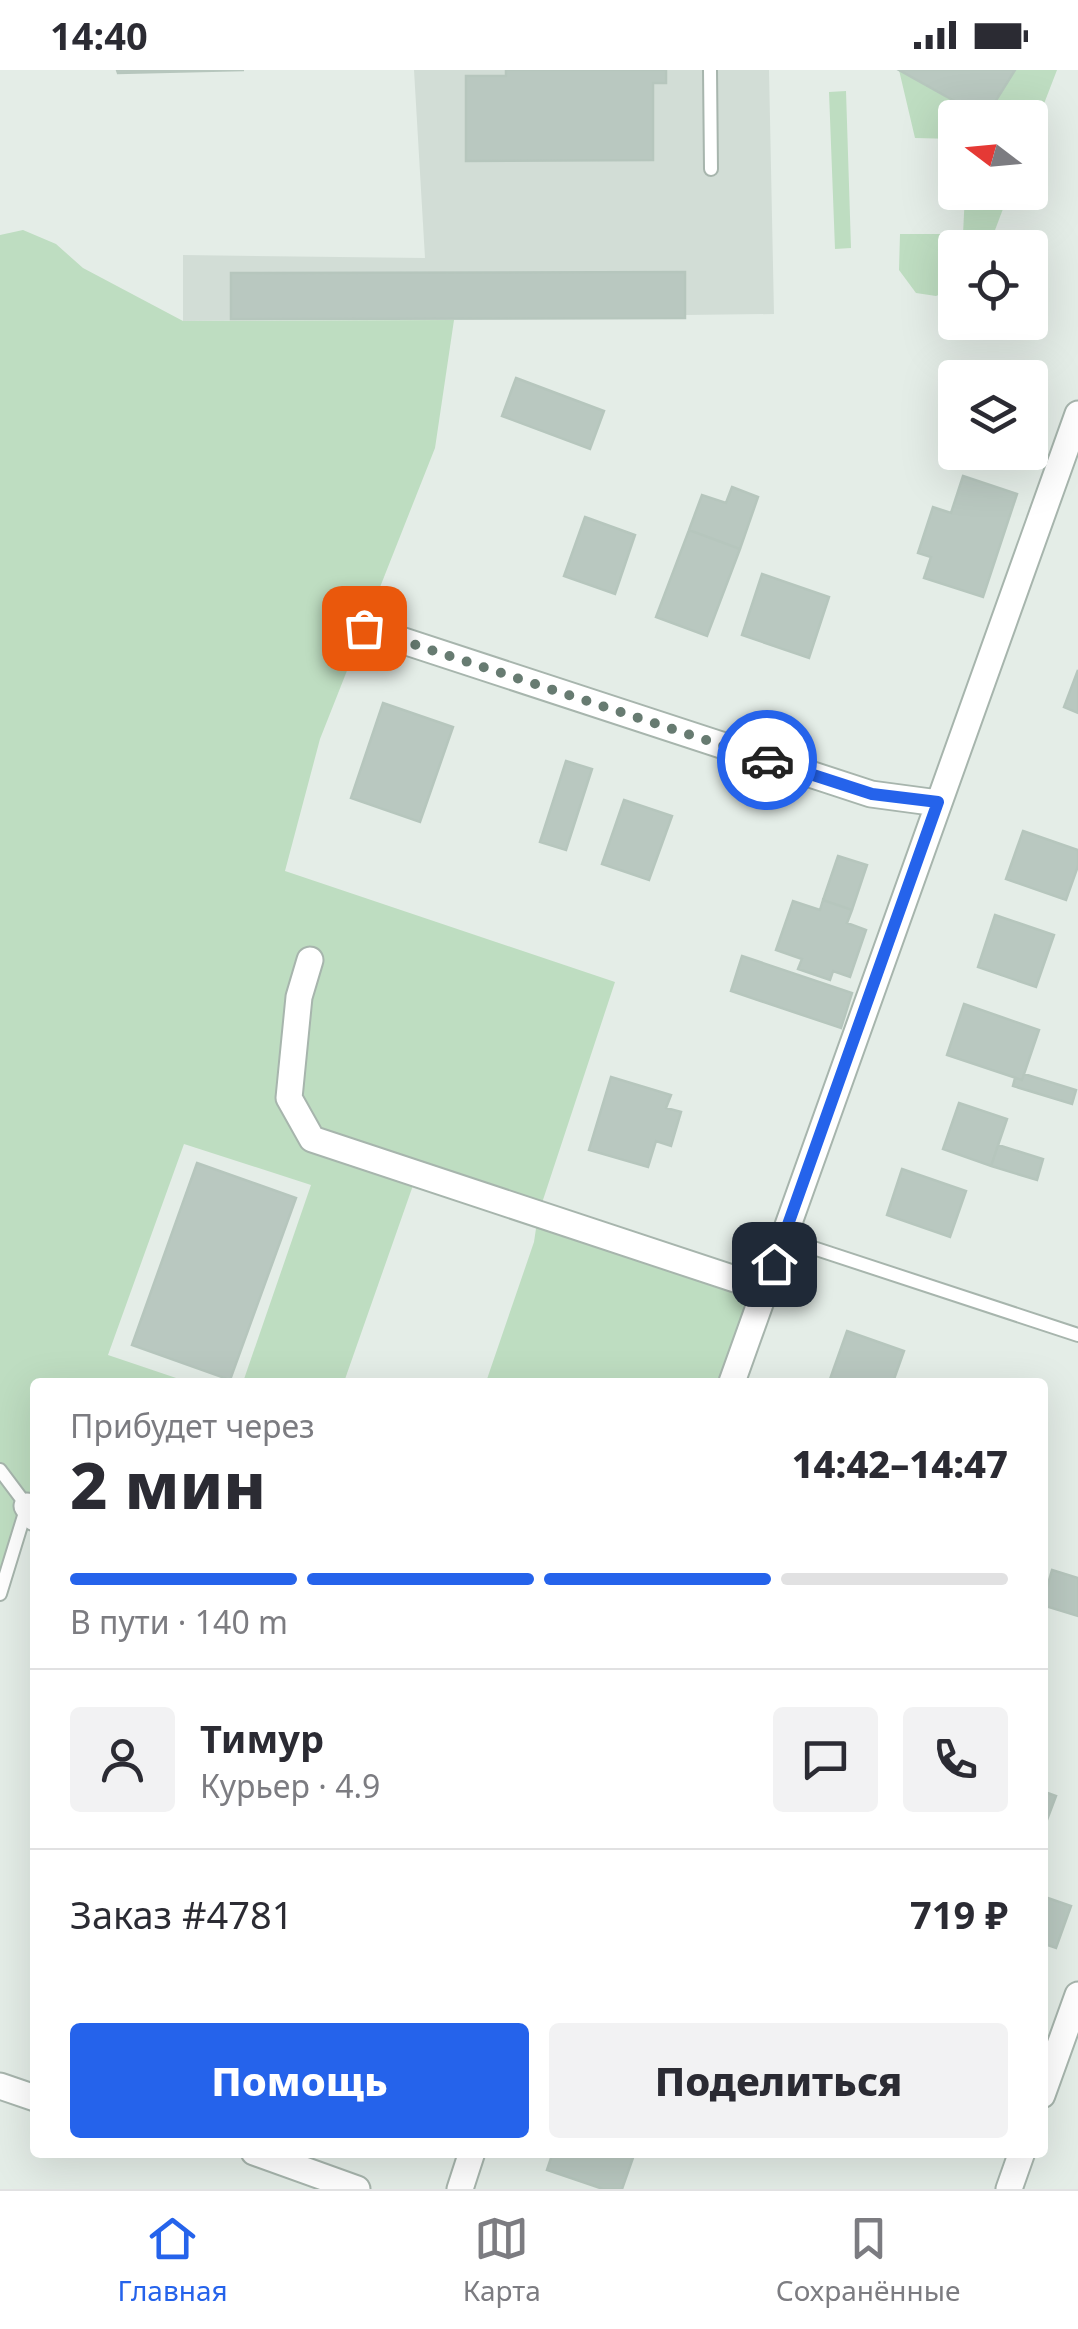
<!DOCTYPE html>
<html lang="ru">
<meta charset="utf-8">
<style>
:root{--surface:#fff;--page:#f2f2f3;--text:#2b2b33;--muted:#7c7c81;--line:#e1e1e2;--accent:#2563eb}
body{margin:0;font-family:"Noto Sans",sans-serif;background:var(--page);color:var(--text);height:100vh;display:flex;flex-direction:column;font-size:38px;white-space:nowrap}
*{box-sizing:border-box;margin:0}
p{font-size:32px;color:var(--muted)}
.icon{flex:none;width:55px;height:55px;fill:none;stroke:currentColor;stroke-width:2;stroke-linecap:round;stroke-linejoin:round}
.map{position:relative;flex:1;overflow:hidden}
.side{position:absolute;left:30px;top:1308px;width:1018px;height:780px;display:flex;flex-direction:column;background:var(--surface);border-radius:10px;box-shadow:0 10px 40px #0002}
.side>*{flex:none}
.needle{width:65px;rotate:286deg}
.buttons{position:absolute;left:938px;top:30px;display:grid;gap:20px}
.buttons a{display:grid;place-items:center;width:110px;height:110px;border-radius:10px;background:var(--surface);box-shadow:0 10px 40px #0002;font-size:50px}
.pin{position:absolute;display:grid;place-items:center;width:85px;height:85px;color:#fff;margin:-42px;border-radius:20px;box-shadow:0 5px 15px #0006}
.courier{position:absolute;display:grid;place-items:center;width:100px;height:100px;margin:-50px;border:8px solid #2563eb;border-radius:50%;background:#fff;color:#222;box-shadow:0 2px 12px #0007}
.overview em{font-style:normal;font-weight:800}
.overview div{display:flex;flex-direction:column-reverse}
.overview{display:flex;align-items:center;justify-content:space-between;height:170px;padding:0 40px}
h1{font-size:65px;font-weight:800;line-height:75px}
.bar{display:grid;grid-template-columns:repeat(4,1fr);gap:15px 10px;align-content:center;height:120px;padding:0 40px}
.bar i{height:12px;border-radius:8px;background:var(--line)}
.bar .active{background:var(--accent)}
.bar p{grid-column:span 4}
.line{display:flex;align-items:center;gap:25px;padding:0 40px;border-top:2px solid var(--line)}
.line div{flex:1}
.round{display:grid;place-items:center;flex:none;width:105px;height:105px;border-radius:10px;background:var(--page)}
.primary-button{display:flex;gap:20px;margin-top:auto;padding:20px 40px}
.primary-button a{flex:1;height:115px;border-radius:10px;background:var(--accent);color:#fff;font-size:40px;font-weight:800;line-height:115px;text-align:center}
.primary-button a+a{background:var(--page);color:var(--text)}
.status{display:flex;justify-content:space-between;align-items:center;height:70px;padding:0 50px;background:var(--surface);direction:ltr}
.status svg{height:28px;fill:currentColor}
.tab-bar{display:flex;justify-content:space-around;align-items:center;height:140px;border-top:2px solid var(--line);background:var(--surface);font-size:28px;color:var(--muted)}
.tab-bar a{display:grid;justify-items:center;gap:5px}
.tab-bar .active{color:var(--accent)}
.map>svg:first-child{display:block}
</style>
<div class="status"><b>14:40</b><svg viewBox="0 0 49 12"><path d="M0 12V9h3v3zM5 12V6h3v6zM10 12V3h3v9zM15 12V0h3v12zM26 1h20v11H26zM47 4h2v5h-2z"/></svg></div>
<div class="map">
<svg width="1078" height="2119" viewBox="0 0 1078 2119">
<rect width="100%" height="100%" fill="#e4ede7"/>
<path fill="#d2ddd6" d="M414,0h355l5,244 -591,7v-66l242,3z"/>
<path fill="#beddc1" d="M899,0l80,45 -2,2 -22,1v21l-40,-1z
M1015,0h42l-27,70v-22h-45z
M846,21l5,157 -16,1 -6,-157z
M965,123h44l-20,53 -34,2v40l-19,8 -20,-3 -17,-23 1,-36h63z
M23,160l33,14 27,24 100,53 271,-1 -19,128 -115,291 -35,132 330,111 -77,233 227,74 -33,93h-246l48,-140 4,-27 -121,-41 -73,208h-101l68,-197 -127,-41 -76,211 80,27h-153v136l-8,-11 -27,87v-1359z"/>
<path fill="#b9c8c0" stroke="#b6c6bd" stroke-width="2.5" d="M117,0h127l-126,3z
M506,0h160v13h-13v77l-187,1v-85h40z
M899,0h116l-30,48z
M685,202v46l-454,1v-46z
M516,308l88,33 -14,38 -88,-33z
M963,406l54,18 -34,103 -59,-19 7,-21 -13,-4 15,-46 18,6z
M732,417l26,10 -18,52 -51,-19 13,-35 24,8z
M585,447l50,18 -20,59 -51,-18z
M689,460l51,19 -33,87 -51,-19z
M762,504l67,23 -20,61 -67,-23z
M1078,600v43l-14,-6z
M383,633l70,24 -33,95 -69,-24z
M566,691l26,8 -26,81 -26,-8z
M624,730l48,16 -23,64 -47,-16z
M1023,761l55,19v16l-12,34 -60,-21z
M838,786l29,9 -15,45 -29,-10z
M823,830l29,10 -5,13 19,7 -16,47 -17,-6 -3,9 -32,-11 4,-10 -26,-9 17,-49 27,9z
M995,845l59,20 -18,52 -58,-20z
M742,886l110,37 -11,35 -110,-37z
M964,934l75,26 -17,50 -75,-25z
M1024,1004l52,16 -4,14 -59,-18 2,-8 7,2z
M611,1007l60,18 -5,13 15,4 -10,34 -15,-5 -8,26 -59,-17z
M959,1033l48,16 -16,47 -48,-17z
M998,1075l45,14 -6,21 -46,-14z
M197,1093l99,35 -66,182 -98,-35z
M902,1099l64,22 -16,46 -63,-22z
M847,1261l57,20 -11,31h-64z
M1052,1500l26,8v38l-36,-11z
M1042,1721l14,5 -14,37z
M1042,1826l29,10 -15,42 -14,-5z
M553,2082h82l-13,37h-19l-56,-19z"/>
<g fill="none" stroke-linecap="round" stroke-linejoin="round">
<g stroke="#a7b5ad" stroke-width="16">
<path id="service" d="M710,0l1,99
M783,1168l295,97
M0,1400l27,36 -27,88"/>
</g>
<g stroke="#a7b5ad" stroke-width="29">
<path id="minor" d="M364,558l507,166 67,9
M310,890l-11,37 -10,101 23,41 453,150
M732,1312l346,-968
M27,1436l8,12
M0,2016l35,12
M1042,2025l36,-100
M254,2082l103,37
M460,2119l12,-37
M1009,2119l13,-37"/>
</g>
<use href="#service" stroke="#fff" stroke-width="12"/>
<use href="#minor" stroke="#fff" stroke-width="25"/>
</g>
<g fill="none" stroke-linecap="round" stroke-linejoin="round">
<path stroke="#677b71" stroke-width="10" stroke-dasharray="0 18" d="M364,558l403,132"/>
<path stroke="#2563eb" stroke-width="12" d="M767,690l105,34 66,8 -164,462"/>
</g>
</svg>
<div class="buttons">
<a><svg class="needle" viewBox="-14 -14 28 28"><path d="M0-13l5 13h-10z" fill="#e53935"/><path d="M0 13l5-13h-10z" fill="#7c7c81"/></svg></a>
<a><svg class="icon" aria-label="locate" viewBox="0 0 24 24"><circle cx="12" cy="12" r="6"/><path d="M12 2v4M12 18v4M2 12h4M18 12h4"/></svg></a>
<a><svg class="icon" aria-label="layers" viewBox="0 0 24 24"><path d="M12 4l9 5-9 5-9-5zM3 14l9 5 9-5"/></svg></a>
</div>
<div class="pin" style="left:364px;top:558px;background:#ea580c"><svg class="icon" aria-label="bag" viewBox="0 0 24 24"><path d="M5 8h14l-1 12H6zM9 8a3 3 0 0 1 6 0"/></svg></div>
<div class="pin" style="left:774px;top:1194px;background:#1f2937"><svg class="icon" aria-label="home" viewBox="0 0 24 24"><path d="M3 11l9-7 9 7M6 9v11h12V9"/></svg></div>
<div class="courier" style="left:767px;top:690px"><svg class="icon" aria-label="car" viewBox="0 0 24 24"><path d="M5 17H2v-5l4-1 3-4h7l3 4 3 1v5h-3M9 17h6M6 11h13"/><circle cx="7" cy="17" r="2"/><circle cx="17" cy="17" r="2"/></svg></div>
<section class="side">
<div class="overview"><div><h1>2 мин</h1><p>Прибудет через</p></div><em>14:42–14:47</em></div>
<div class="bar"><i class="active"></i><i class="active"></i><i class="active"></i><i></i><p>В пути · 140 m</p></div>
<div class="line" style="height:180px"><a class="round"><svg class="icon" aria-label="person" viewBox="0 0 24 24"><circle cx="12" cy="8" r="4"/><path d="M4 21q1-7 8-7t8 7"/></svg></a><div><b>Тимур</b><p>Курьер · 4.9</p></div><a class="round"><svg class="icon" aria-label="chat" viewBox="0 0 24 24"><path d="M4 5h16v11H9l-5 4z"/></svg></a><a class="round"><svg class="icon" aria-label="phone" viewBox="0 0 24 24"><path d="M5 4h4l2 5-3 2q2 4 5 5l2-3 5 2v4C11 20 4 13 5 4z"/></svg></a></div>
<div class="line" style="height:130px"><div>Заказ #4781</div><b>719 ₽</b></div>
<div class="primary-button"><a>Помощь</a><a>Поделиться</a></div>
</section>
</div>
<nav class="tab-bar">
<a class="active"><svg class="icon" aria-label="home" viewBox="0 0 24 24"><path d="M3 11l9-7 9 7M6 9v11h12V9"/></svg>Главная</a>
<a><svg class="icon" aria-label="map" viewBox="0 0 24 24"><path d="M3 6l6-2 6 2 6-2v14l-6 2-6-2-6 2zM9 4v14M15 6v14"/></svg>Карта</a>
<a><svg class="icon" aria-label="saved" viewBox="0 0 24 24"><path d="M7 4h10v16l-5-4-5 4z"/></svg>Сохранённые</a>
</nav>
